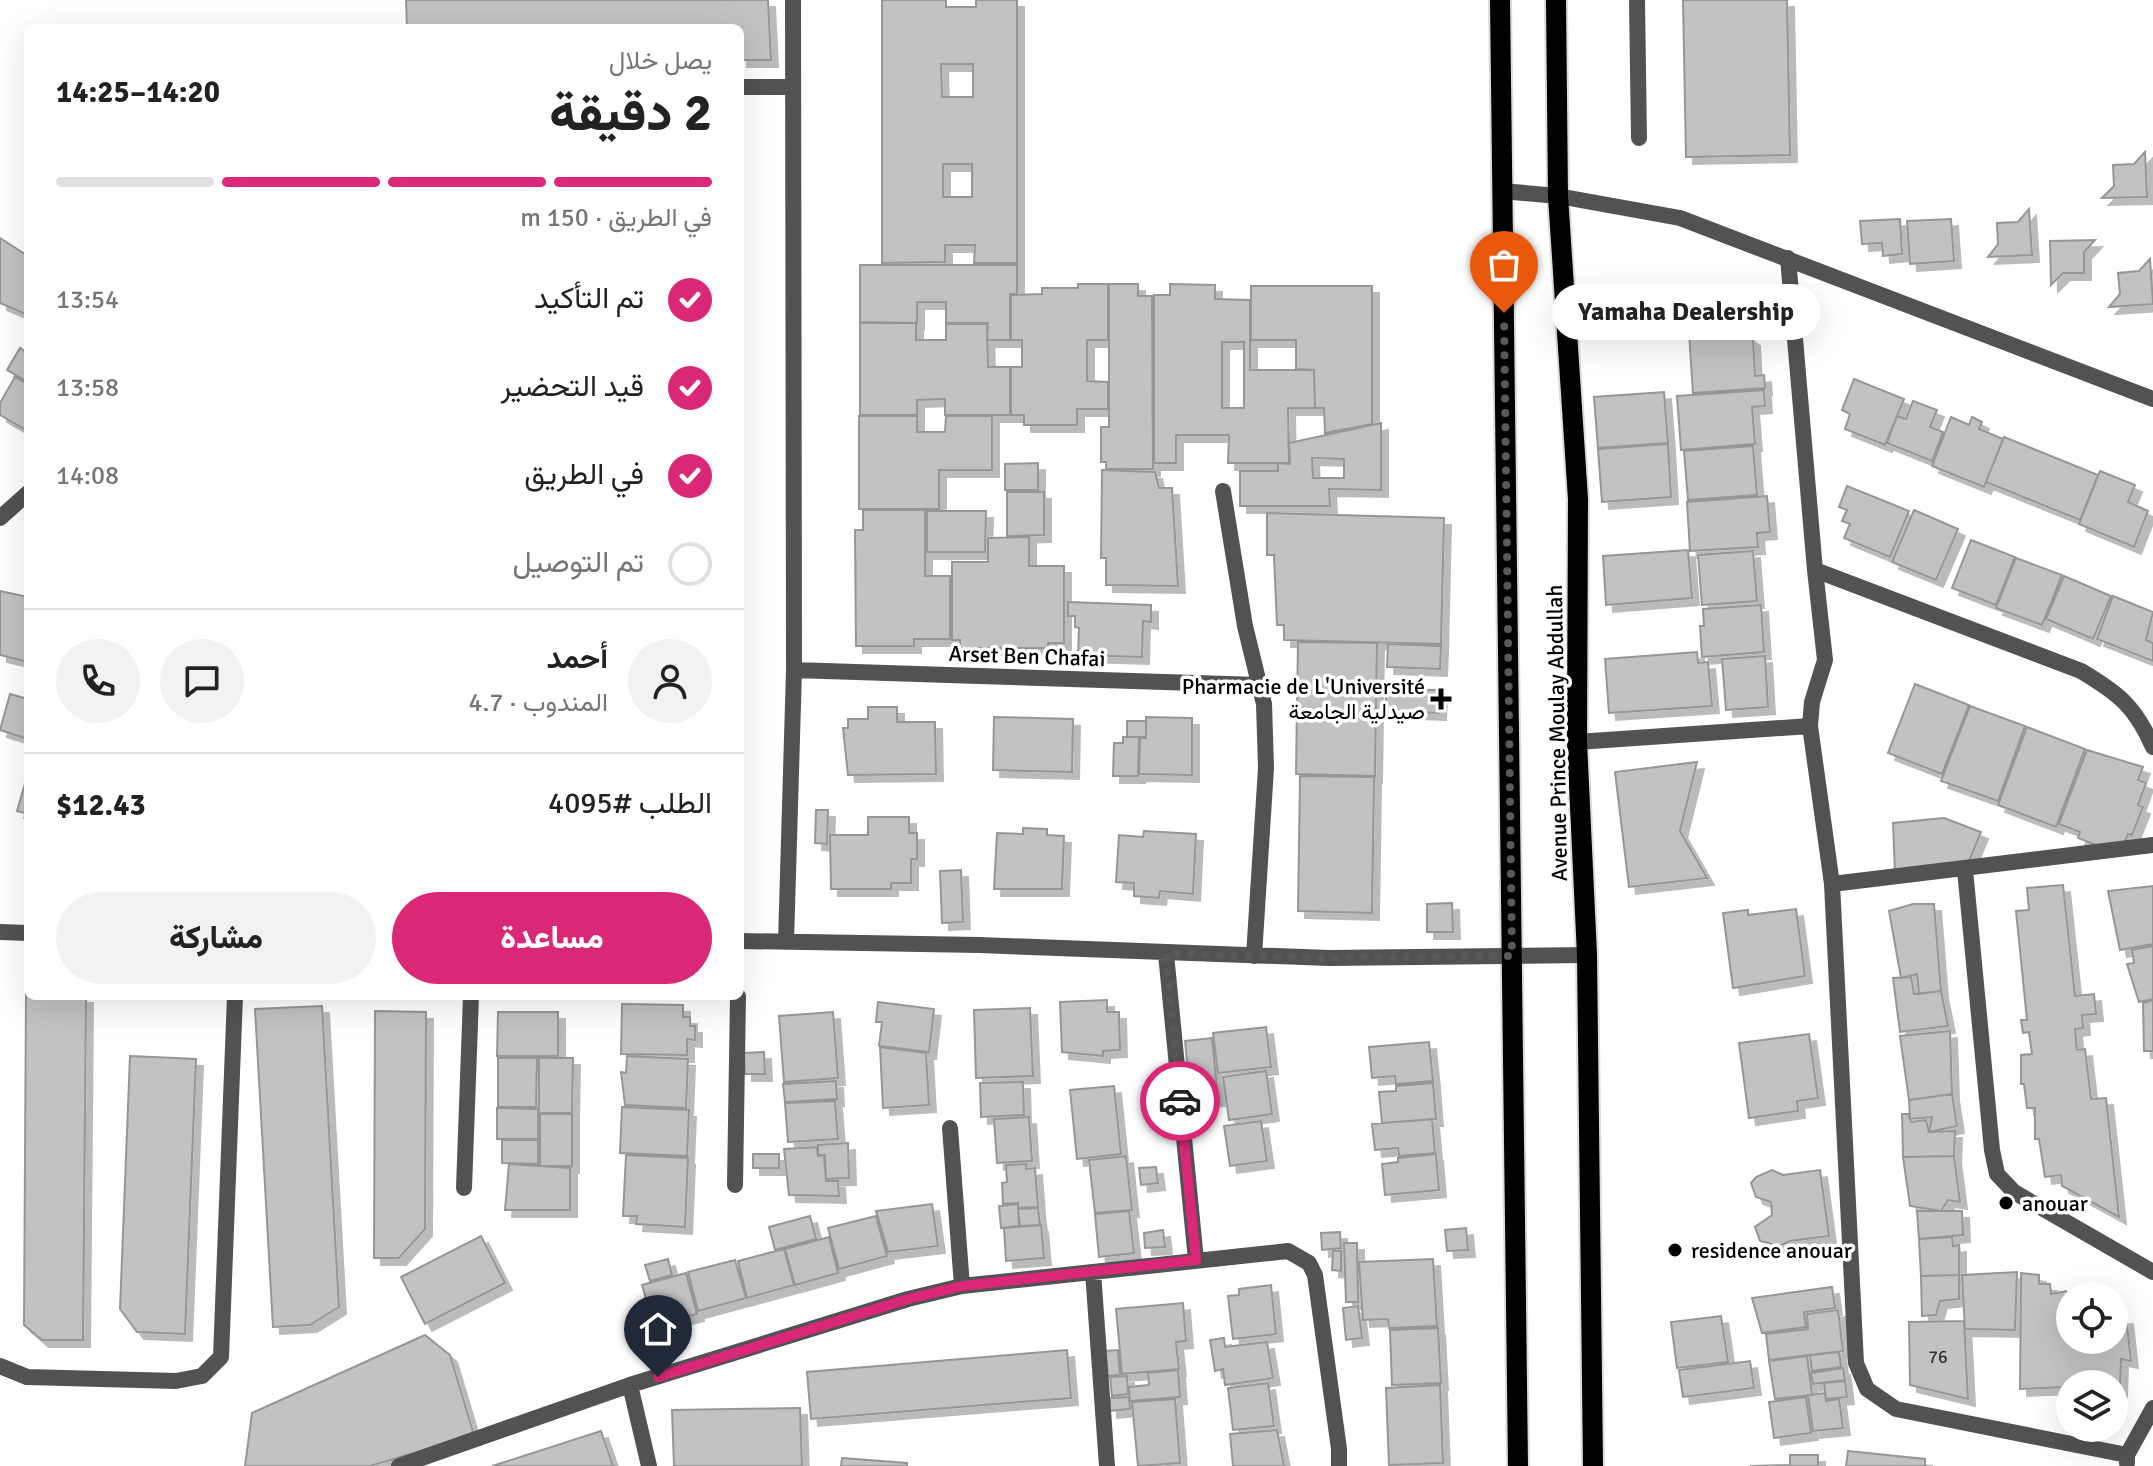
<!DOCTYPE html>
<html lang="ar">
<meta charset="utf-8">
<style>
:root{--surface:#fff;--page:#f2f2f2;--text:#222;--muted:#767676;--line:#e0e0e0;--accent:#db2777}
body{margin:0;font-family:Signika,Vazirmatn,sans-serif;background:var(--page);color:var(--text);direction:rtl;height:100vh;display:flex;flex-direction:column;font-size:30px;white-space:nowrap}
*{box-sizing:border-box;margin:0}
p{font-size:26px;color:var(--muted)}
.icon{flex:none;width:44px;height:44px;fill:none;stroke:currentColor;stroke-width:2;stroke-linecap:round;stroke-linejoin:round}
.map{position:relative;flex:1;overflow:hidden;direction:ltr}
.side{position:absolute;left:24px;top:24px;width:720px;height:976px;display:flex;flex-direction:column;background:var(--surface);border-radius:12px;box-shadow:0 8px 32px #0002;direction:rtl}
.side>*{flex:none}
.fabs{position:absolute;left:2056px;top:1282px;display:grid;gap:16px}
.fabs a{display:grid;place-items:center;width:72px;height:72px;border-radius:50%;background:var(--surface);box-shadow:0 8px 32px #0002;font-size:40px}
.pin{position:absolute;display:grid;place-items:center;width:68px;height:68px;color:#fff;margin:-82px -34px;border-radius:50% 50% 50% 0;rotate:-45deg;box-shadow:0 0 8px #0007}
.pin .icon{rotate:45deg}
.courier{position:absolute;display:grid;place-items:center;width:80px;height:80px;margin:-40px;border:6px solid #db2777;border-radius:50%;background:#fff;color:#222;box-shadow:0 2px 10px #0007}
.bubble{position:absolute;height:56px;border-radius:28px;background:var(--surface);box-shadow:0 8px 32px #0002;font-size:26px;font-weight:800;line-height:56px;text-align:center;direction:rtl}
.summary em{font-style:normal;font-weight:800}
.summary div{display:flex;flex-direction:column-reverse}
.summary{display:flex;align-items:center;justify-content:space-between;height:136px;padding:0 32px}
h1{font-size:52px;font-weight:800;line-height:60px}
.bar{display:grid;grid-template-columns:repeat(4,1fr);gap:12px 8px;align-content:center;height:96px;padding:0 32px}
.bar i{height:10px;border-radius:6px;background:var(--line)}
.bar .selected{background:var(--accent)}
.bar p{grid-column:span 4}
.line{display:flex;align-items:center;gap:20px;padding:0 32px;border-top:2px solid var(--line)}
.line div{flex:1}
.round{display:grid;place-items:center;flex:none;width:84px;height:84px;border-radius:42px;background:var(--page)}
ol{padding:0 32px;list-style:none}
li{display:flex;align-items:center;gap:24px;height:88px}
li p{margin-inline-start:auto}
li .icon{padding:8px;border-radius:50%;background:var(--accent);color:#fff;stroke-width:4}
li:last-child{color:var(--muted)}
li i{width:44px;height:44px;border:4px solid var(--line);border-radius:50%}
.primary-button{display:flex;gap:16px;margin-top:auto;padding:16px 32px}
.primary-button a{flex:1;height:92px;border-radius:48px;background:var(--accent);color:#fff;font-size:32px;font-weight:800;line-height:92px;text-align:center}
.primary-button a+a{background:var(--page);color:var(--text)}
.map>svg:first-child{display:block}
</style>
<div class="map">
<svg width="2153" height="1466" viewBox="0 0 2153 1466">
<defs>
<filter id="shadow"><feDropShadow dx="7" dy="7" stdDeviation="0" flood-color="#0004"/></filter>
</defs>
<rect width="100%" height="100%" fill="#fff"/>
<path fill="#c2c2c2" stroke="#969696" stroke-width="2" fill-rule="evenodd" filter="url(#shadow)" d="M406,0h362l3,60h-31v-32h-333z
M882,0h64v7h30v-7h41v263h-43l1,-18h-30v17l-63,1zM941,64h32v33h-31zM943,164h29v33h-29z
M1683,0h104l3,155 -104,2z
M2145,152l2,45 -45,1 12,-12 -1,-21 21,-1z
M2029,209l3,46 -44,2 10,-13 -1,-21 21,-1z
M1900,219l2,35 -19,2 -1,-13 -20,1 -2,-23z
M1951,219l3,42 -44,3 -3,-43z
M0,238l28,18v59l-28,-12z
M2095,240l-11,12v21h-21l-12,12 -1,-44z
M2150,259l3,45 -44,3 11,-13 -2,-21 21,-2z
M860,265h157v29h-7v46h-23l1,-17h-42v-21h-29v21l-57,-1z
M1078,284h30v56h-21v41l21,1v27h-31v16h-53v-10h-13v-48h11v-27h-11v-45l31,-1v-6h36z
M1109,284h29v12h14l1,173h-47v-7h-5v-35h8z
M1170,284l45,1v14l35,1v70h64l1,38h-27l1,55h-61l1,-28h-53v28h-22v-168h16zM1222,342h22v66h-22z
M1251,286h121v138l-47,9 -1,-25h-9l-1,-38 -18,-1v-29h-45z
M1713,316l1,8 18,-1 21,16 2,37 9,-1 1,13 -72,5 -5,-75z
M860,323h56v17h30v-16h41l1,43h22v48h-65v-16l-28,1v15h-57z
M20,348l8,5v29l-21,-12z
M15,377l13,7 -2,46 -26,-15v-12z
M1854,379l50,20 -19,46 -40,-16 5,-15 -8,-4z
M1764,390l1,16 -13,1 3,37 -74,6 -4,-54z
M1664,392l4,51 -70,5 -4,-51z
M1913,401l24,9 -7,17 13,5 -11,29 -45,-18 10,-27 9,3z
M859,416h58v16h28l1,-16h46v54h-53v39h-80z
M1951,417l18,8 3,-8 10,5 -3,7 24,10 -19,48 -52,-21z
M1381,423v67l-52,-1 1,17h-90v-35h38v-8l12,1 -1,-21zM1312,458l32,1v19h-31z
M2004,437l94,38 -18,45 -94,-38z
M1668,444l3,53 -69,5 -4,-53z
M1753,446l4,49 -69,5 -4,-49z
M1038,463v27h-33v-26z
M1102,470l53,2 4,16h13l6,98 -72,-1v-27h-5z
M2100,471l35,14 -7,17 20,9 -14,36 -55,-23z
M1847,486l62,25 -19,46 -46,-19 6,-14 -8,-3 5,-11 -8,-3z
M1007,492h37v43l-37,1z
M1767,496l3,36 -13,1 1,14 -68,4 -3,-49z
M863,510h62v66h25v63h-36v7h-58l-1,-116h8z
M1914,510l44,19 -22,51 -44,-18z
M927,511h59l-1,41h-58z
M1267,513l177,5 -3,126 -157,-4v-15h-7l-3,-70h-7z
M1029,537v29h35v77h-16v5h-88v-8h-8v-78h36v-24z
M1971,540l44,17 -19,48 -44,-17z
M1688,550l4,48 -86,7 -3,-49z
M1753,551l4,50 -55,4 -4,-50z
M2016,558l46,17 -20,50 -46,-17z
M2064,576l47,20 -18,43 -47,-20z
M0,591l28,6v65l-28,-7z
M2113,596l40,16 -7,28 7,3v18l-56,-22z
M1068,602l83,3v17l-8,-1 -1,36 -64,-2 1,-27 -4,-1v-11h-7z
M1761,605l3,47 -62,5 -2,-31h4l-1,-17z
M1298,642l79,1 -2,133 -79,-2z
M1388,644l53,2 -1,23 -53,-2z
M1697,652l1,11 10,-1 4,44 -103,7 -4,-54z
M1765,656l3,51 -42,3 -4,-51z
M1915,684l54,21 -27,69 -54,-21z
M1386,689l54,1 -1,23 -53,-2z
M10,694l18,5v40l-28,-9z
M1970,706l55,20 -27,75 -57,-20z
M868,707h29v15h38l1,52 -88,1 -5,-47h5v-9h20z
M994,717l79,2 -1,53 -79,-2z
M1146,717l46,1v57l-53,-1 1,-36h6z
M1127,721h19v16h-19z
M2027,727l58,22 -29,78 -58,-22z
M1123,737h16l-1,39h-25l1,-33h9z
M2087,750l56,17 -5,13 8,3 -8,22 5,2 -11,28 -4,-1 -4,10 -23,3 -23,-9 2,-6 -21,-8z
M1697,762l-17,69 27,47 -78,9 -14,-115z
M28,773v41l-11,-3z
M1300,776l74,1 -2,136 -74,-2z
M816,810h12l-1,34 -12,-1z
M868,817h41v16h8v26h-6v24h-20v6h-60l-1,-54h38z
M1944,818l37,14 -14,34 -72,7 -2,-50z
M1023,828l24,1v6l17,1 -2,53h-68l3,-56 26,1z
M1144,831l52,3 -3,60 -33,-3 -1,7 -25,-2v-13l-18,-1 3,-47 24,2z
M961,870l2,52 -21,1 -2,-52z
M2063,885l12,111 19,-2 2,20 -14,1 1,13 -8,1 2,21 8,-1 6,50 15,-1 13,119 -57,-31 -1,-11 -16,2 -6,-38h-4v-31h-8l-3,-24h-3v-29l11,-1 -3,-22 -6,1 -2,-13h6l-11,-109 13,-1 -2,-22z
M2153,886v58l-33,6 -12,-59z
M1452,903l1,29h-26v-28z
M1913,904h21l7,87 -22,3 -2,-20 -16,4 -12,-67z
M1796,909l9,67 -72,12 -10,-75 25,-3v5z
M2153,946v53l-14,3 -12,-38 7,-1 -2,-13z
M1911,977l3,17 27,-3 7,35 -48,6 -7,-54z
M26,994l60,2 -3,344h-41l-18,-15z
M1107,1000v12h12l1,38 -17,1v5l-41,-4 -2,-50z
M2153,1000v51h-9l-1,-48z
M878,1002l56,7 -5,43 -50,-6 3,-24h-6z
M622,1004l61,1v12h7v9h5v14l-8,-1v16l-66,-1z
M322,1006l17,301 -29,18 -37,2 -18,-318z
M1030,1008l3,68 -57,2 -2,-68z
M375,1011l51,1 -1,217 -26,29h-25z
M498,1012h60v44h-61z
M833,1012l5,66 -54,4 -5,-66z
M1266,1027l5,40 -53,6 -5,-40z
M1950,1031l2,63 -43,6 -9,-64z
M1809,1034l9,64 -21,3 1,10 -49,7 -10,-75z
M1212,1038l6,61 -27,2 -6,-60z
M1429,1042l4,39 -37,3 -1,-8 -23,2 -3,-31z
M880,1047l46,6 3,52 -46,3z
M764,1052l1,22h-20l-1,-21z
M130,1056l66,3 -11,275 -48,-2 -17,-23z
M627,1056l61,3 -2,49 -61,-3 -4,-33 5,1z
M498,1058h39l-1,49h-38z
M539,1058h34l-1,55h-33z
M1266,1071l6,43 -43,6 -6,-43z
M836,1081l1,18 -52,3 -2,-18z
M1023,1082l1,33 -43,2 -1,-34z
M1433,1083l3,36 -54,4 -3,-31 17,-1v-5z
M1114,1086l7,68 -44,5 -7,-69z
M1952,1094l5,32 -28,6 3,-15 -22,2 -1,-19z
M835,1101l3,38 -50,3 -3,-39z
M622,1107l67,3 -2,46 -67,-3z
M497,1108l41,1v30h-41z
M540,1114h32v52h-32z
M1902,1114h6l3,8 15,-2 3,12 26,-1 -1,25 -51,1z
M1029,1117l3,44 -35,2 -3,-44z
M1432,1119l3,34 -36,3 -1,-8 -23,2 -3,-26z
M1261,1121l6,40 -37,5 -6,-40z
M502,1140h36v24l-36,-1z
M848,1143l1,35 -23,1 -1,-24h-7v-10z
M817,1147l1,9 6,-1 2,26h12l1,15 -50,-1 -5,-46z
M753,1154h26v14h-26z
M1436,1154l3,36 -54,5 -3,-31 16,-2v-4z
M626,1155l62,3 -3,69 -49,-3 1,-8h-14z
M1126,1156l6,54 -37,3 -6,-53z
M1954,1156l6,46 -12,-2 -7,11 -31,-5 -7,-49z
M509,1164l61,4v42h-65z
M1026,1164v5l9,-1 3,39 -20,1v-5l-15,1 -1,-21 5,-1 -1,-17z
M1156,1167l2,16 -17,2 -2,-17z
M1772,1170l11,5 37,-5 9,66 -39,5 -11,5 -19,-5 -5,-14 17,-12 -1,-13 -15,-5 -5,-14 5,-6z
M932,1204l6,42 -50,6 -12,-41z
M1018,1204l1,22 -18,2 -2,-22z
M1038,1208l2,17 -20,1 -2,-17z
M1129,1211l5,42 -35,4 -4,-43z
M1917,1211h45l1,24 -44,4z
M810,1216l6,23 -41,11 -6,-23z
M876,1216l11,40 -48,13 -11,-41z
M1041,1225l3,33 -38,3 -2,-33z
M1466,1228l2,22 -21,1 -2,-21z
M1163,1230l2,17 -20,1 -1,-15z
M1340,1232l1,16 -19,2 -1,-17z
M481,1236l24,47 -80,41 -24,-47z
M829,1237l9,36 -43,12 -10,-36z
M1952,1237l1,9 6,-1v30l-38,1 -2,-37z
M1344,1243h13l1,59h-12z
M784,1249l10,36 -47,13 -9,-37z
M1333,1251h8v20l-9,-1z
M668,1259l4,16 -22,6 -5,-16z
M1433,1259l4,67 -48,2 -1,-9 -25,1 -4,-58z
M735,1260l11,38 -48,13 -10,-39z
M2017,1272l-2,58 -50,-1 -3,-54z
M686,1273l11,41 -29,7 -4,-12 -14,4 -8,-28z
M2021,1273l18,2v9h11l1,10 15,-3 4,7v42h44v-22l12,-1 5,44 -10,-2 -1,31h-6v-6h-44v16h-4v-13l-46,2z
M1959,1275v24l-19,2 -4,14 -14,1 -1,-40z
M1271,1285l5,49 -43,5 -5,-43 11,-1v-6z
M1832,1287l3,21 -31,4 2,15 -44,6 -10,-35z
M1183,1303l3,38 -10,1 3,27 -57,5 -6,-65z
M1358,1306l4,32 -16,2 -3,-32z
M1838,1310l5,41 -74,9 -3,-26 42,-5 -1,-15z
M1721,1316l7,46 -51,6 -6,-46z
M1964,1321l4,78 -58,-14 -1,-63z
M1438,1328l3,55 -49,2 -2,-55z
M425,1335l25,20 24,80 -104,31h-125l7,-53z
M1224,1338l1,9 42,-5 6,36 -48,7 -2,-16 -8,2 -5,-31z
M1067,1350l4,48 -260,21 -4,-47z
M1118,1350l2,25 -13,1 -2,-25z
M1839,1352l2,15 -29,4 -2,-16z
M1807,1356l5,39 -37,4 -6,-38z
M1750,1361l4,27 -71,9 -4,-27z
M1843,1368l2,12 -32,4 -2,-11z
M1178,1370l2,27 -50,4 -1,-14 20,-2 -1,-12z
M1127,1376l1,18 -16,2 -2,-19z
M1845,1381l2,16 -21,2 -2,-16z
M1268,1383l6,43 -41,4 -5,-42z
M1440,1385l3,78 -54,2 -3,-77z
M1825,1393l1,8 13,-2 4,29 -30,3 -5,-36z
M1129,1397l1,12 -20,2v-13z
M1806,1397l5,36 -37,5 -5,-36z
M1175,1399l5,64 -42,3 -6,-64z
M800,1408l2,58h-128l-2,-56z
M1277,1430l7,36h-51l-3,-32z
M601,1431l12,35h-121z
M1848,1451l77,8v7h-79z
M1790,1455h28v11h-68l40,-1z
M842,1458l65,5v3h-66z"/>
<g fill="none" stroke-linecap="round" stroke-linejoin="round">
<g stroke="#dbdbdb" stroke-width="24">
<path id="primary" d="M1500,0l18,1466
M1556,0l2,196 20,303 -1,243 10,213 6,511"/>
</g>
<path stroke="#525252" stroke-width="16" d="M1637,0l2,138
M740,87h50
M1502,191l56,5 122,22 473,181
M1788,258l27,312 266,101c37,22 54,35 72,76
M1223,491l22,135 19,78 2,64 -12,188
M0,518l28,-25
M1815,570l10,90 -13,42 -2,24 22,158
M794,670l464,15
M1577,742l233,-16
M1965,870l27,280 5,24 17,18 139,80
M0,932l28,1
M740,941l239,4 350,13 258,-3
M786,942l8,-272 -1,-670
M1166,954l30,306
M950,1128l12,158
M735,1185l3,-189
M464,1188l7,-192
M1093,1272l14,194
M0,1366l27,11 149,4 26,-5 19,-19 14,-361
M630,1385l19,81
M2127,1455l-231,-46 -29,-20 -11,-26 -24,-479 321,-39
M2127,1463v-8l26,-47
M399,1466l231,-81 278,-86 54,-13 326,-35 21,12 6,12 24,174v17"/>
<use href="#primary" stroke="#000" stroke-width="20"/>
</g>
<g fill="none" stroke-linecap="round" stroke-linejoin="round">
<path stroke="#595959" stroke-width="8" stroke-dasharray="0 14.4" d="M1180,1101l-14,-147 163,4 183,-2 -8,-643"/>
<path stroke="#db2777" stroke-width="10" d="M658,1377l250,-78 54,-13 234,-26 -16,-159"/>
</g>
<g fill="#000" stroke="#fff" stroke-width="3">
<path d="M1437 687h8v8h8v8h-8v8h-8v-8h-8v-8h8z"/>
<circle cx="2006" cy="1203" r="8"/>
<circle cx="1675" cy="1250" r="8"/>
</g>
<g text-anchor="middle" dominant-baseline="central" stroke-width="7" stroke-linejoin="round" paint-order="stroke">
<g font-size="18" fill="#303030">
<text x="1938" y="1357">76</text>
</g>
<g font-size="22" fill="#000" stroke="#fff">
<text transform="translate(1027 656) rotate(2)">Arset Ben Chafai</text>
<text transform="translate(1557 733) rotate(-91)">Avenue Prince Moulay Abdullah</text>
</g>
<g font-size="22" fill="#000" stroke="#fff" text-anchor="start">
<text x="1425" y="686" text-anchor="end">Pharmacie de L'Université<tspan x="1425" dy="25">صيدلية الجامعة</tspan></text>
<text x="2022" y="1203">anouar</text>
<text x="1691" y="1250">residence anouar</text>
</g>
</g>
</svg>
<div class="fabs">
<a><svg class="icon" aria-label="locate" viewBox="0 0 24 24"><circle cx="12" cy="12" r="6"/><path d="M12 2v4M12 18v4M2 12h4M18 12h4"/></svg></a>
<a><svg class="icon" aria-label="layers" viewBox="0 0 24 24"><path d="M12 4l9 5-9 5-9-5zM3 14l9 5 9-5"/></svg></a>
</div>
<div class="pin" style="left:1504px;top:313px;background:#ea580c"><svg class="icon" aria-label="bag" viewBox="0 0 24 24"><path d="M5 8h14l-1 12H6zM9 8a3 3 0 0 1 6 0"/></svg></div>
<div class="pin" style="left:658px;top:1377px;background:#1f2937"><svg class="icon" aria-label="home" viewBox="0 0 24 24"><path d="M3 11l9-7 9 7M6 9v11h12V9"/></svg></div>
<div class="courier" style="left:1180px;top:1101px"><svg class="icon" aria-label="car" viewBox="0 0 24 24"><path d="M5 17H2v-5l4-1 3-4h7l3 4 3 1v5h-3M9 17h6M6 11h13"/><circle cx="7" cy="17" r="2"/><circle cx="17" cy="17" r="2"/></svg></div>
<div class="bubble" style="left:1552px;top:284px;width:268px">Yamaha Dealership</div>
<section class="side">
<div class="summary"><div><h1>2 دقيقة</h1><p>يصل خلال</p></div><em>14:20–14:25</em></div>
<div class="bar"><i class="selected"></i><i class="selected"></i><i class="selected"></i><i></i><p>في الطريق · 150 m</p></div>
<ol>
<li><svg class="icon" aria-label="check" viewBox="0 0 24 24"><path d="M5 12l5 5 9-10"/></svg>تم التأكيد<p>13:54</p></li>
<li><svg class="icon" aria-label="check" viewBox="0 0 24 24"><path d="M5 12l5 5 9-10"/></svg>قيد التحضير<p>13:58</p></li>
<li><svg class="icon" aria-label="check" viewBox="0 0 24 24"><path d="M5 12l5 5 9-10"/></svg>في الطريق<p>14:08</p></li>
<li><i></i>تم التوصيل</li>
</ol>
<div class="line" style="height:144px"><a class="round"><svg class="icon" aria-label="person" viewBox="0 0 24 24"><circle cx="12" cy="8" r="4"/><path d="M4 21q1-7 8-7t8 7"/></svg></a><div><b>أحمد</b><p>المندوب · 4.7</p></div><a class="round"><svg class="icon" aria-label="chat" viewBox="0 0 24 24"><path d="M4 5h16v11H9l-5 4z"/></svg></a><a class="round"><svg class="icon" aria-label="phone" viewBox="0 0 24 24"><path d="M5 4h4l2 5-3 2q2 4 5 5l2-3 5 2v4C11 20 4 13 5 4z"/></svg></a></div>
<div class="line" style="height:104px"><div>الطلب #4095</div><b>$12.43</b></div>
<div class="primary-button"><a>مساعدة</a><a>مشاركة</a></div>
</section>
</div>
